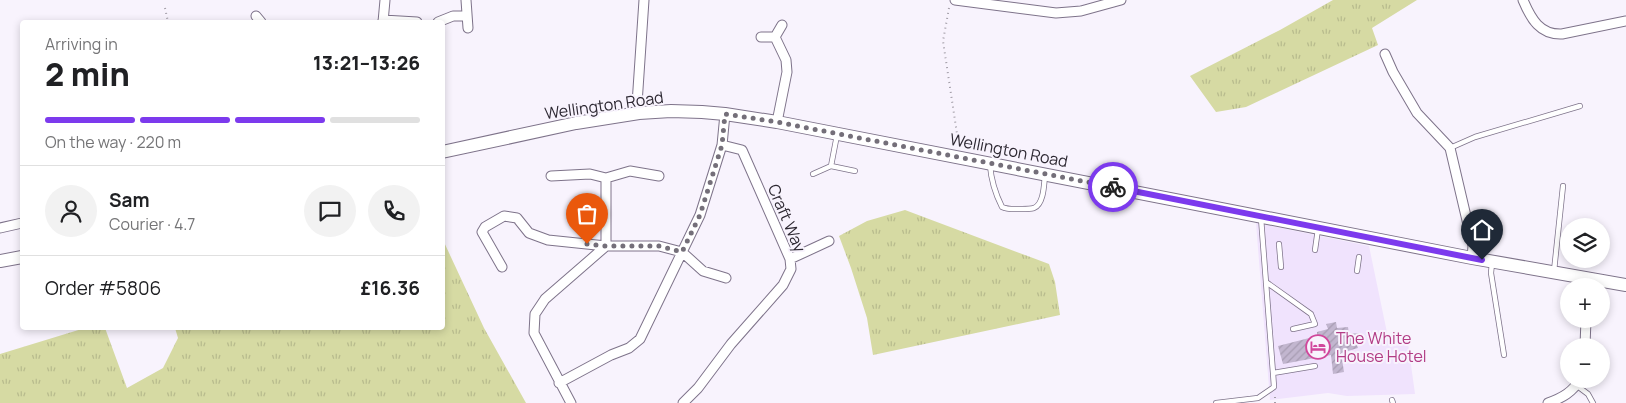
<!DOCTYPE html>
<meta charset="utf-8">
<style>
:root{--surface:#fff;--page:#f2f2f2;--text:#202124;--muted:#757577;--line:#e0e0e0;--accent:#7c3aed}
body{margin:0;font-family:Manrope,sans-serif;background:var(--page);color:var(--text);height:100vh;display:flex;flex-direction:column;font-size:19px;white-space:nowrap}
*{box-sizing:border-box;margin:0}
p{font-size:16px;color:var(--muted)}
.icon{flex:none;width:28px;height:28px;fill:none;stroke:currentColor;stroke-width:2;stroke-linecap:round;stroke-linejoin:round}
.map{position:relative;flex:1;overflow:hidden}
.sheet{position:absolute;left:20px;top:20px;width:425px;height:310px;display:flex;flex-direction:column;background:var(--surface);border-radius:5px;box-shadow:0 2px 8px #0003}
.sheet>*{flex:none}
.tools{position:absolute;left:1560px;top:218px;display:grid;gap:10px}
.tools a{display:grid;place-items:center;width:50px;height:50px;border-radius:50%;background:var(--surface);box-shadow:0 2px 8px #0003;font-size:25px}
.pin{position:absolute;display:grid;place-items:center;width:42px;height:42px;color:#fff;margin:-51px -21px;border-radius:50% 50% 50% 0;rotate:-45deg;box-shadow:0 0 5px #0007}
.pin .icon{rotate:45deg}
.courier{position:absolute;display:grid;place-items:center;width:50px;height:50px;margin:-25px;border:4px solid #7c3aed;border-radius:50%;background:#fff;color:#222;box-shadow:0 1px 6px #0007}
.summary em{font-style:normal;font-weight:800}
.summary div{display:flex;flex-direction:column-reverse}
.summary{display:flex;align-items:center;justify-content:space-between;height:85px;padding:0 25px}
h1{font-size:32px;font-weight:800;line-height:38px}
.bar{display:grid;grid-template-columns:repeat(4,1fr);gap:8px 5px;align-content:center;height:60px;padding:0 25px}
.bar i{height:6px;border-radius:4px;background:var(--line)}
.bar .selected{background:var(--accent)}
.bar p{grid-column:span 4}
.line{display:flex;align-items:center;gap:12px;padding:0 25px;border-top:1px solid var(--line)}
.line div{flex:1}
.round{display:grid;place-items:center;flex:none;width:52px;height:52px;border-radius:26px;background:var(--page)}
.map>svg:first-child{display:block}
</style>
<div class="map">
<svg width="1626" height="403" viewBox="0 0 1626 403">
<defs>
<pattern id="grass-tufts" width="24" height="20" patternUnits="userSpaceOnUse" patternTransform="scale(1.25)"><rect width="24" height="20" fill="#d6daa3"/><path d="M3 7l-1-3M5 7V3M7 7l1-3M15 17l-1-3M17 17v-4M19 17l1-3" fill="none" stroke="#b8bb8d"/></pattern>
<pattern id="building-hatch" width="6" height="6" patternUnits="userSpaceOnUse" patternTransform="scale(1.25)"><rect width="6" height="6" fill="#c2b6cf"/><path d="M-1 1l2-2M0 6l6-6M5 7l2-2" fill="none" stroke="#a79cb2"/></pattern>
</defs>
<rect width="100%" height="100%" fill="#f8f3fd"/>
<path fill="#f0e3fd" d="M1256,223l113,23 21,101 18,-4 7,51 -68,2 -19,-3 -58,7z"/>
<path fill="url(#grass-tufts)" d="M1333,0h84l-45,28 6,17 -132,62 -30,5 -26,-36 90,-46z
M905,210l144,54 6,18 5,33 -187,40 -6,-37 -16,-50 -12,-32 28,-15z
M443,240l41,88 42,75h-526v-49l85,-26h20l22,60 36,-20 15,-30 -3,-10h267z"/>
<path fill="url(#building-hatch)" d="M1336,322l1,6 11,-1 1,7 11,-1 2,11 -5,1 1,3 -17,5 3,19 -11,2 -2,-19 -48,9 -5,-18 39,-10v-4l11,-3 -2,-5z"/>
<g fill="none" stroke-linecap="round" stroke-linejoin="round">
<g stroke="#7e738a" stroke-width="6">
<path id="lane" d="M1450,148l25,-11 105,-31
M990,165c1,14 6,30 12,42 6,3 13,2 20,2 3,0 8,0 12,-1 10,-4 10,-24 11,-33
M831,166l24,5
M813,174l18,-8 6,-31
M1261,218l12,155 42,-7
M1279,244l2,23
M1315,250l3,-21
M1492,263l-1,10 13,82
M1357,271l2,-14
M1554,271l9,-85
M1266,282l45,32 4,10 -22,5
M1576,385l12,9 5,9
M1392,400l1,3
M1216,403l42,-5 16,-11 -1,-14"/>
</g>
<g stroke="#7e738a" stroke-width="11">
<path id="street" d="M466,0l2,28
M955,0l101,13 25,-2 40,-11
M1523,0c8,19 17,35 39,34l64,-13
M256,16l5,6
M383,20l34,2
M383,22l2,-22
M438,22l15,-6h14
M761,37h14
M1385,54l8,18 24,41 33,35 23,98 -1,12
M639,113l-2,-9 7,-104
M777,122l10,-50 -1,-12 -11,-23 7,-12
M551,176l39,-2 16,4 24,-7 29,5
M606,178v68
M0,228l22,-5
M790,259l39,-18
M502,267l-20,-35 3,-5 19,-11 13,2 12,15 19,7 58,6h53l23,6 21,19 23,7
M1585,346l1,-27
M559,383l52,-28 18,-7 11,-9 60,-124 22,-70
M571,403l-37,-70 1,-19 10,-15 61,-53
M683,403l15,-15 33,-44 52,-59 8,-16 -1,-10 -48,-109 -20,-5 3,-31
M1548,403c14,-5 25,-11 32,-24"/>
</g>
<g stroke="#7e738a" stroke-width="14">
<path id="secondary" d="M442,152l134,-29 63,-10 32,-2 31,1 23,2 52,8 695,136 154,27
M0,261l22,-4"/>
</g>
<path stroke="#a19ca6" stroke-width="2" stroke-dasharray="1 4" stroke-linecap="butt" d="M165,8l3,14
M949,8l-6,33 16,106
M1275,397v6"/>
<use href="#lane" stroke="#fff" stroke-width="4.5"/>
<use href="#street" stroke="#fff" stroke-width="9"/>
<use href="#secondary" stroke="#fff" stroke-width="12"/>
</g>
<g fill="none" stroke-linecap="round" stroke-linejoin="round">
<path stroke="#746f79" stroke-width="5" stroke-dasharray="0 9" d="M587,244l19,2h53l23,6 18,-37 22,-70 3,-31 52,8 336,65"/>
<path stroke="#7c3aed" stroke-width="6" d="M1113,187l369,73"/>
</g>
<defs>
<g id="hotel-ring" transform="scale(1.25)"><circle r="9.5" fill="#f8f3fd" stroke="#d1479c" stroke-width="1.5"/><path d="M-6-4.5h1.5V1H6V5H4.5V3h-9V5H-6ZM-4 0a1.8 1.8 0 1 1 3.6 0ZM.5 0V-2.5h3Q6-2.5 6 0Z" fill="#d1479c"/></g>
</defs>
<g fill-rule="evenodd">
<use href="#hotel-ring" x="1318" y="347"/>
</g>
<g text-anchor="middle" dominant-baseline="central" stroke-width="4" stroke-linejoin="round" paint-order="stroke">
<g font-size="16" fill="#2d2832" stroke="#f8f3fd">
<text transform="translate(604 105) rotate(-8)">Wellington Road</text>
<text transform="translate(1009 150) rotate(11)">Wellington Road</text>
<text transform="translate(787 218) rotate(67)">Craft Way</text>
</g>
<g font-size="16" fill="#b23c85" stroke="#f8f3fd" text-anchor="start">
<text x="1336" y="338">The White<tspan x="1336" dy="18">House Hotel</tspan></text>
</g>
</g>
</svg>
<div class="tools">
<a><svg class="icon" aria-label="layers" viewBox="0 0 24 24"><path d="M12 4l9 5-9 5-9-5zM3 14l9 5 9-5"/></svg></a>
<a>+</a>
<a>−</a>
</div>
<div class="pin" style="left:587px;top:244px;background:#ea580c"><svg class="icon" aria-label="bag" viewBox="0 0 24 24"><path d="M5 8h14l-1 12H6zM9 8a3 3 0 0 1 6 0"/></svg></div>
<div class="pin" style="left:1482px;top:260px;background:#1f2937"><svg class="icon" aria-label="home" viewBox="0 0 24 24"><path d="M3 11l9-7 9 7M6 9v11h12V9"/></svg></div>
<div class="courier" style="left:1113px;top:187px"><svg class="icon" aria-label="bike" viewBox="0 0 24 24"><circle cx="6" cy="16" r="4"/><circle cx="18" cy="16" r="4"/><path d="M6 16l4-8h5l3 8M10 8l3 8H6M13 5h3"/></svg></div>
<section class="sheet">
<div class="summary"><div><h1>2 min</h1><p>Arriving in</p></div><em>13:21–13:26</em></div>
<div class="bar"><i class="selected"></i><i class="selected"></i><i class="selected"></i><i></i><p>On the way · 220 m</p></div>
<div class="line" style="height:90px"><a class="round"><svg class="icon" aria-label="person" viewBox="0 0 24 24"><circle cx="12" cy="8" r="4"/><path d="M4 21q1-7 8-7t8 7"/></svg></a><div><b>Sam</b><p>Courier · 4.7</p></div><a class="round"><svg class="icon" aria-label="chat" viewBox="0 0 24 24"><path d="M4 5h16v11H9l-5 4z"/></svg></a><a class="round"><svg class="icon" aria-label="phone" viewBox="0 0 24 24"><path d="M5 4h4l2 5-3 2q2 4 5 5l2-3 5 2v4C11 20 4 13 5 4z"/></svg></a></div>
<div class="line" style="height:65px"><div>Order #5806</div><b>£16.36</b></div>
</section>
</div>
